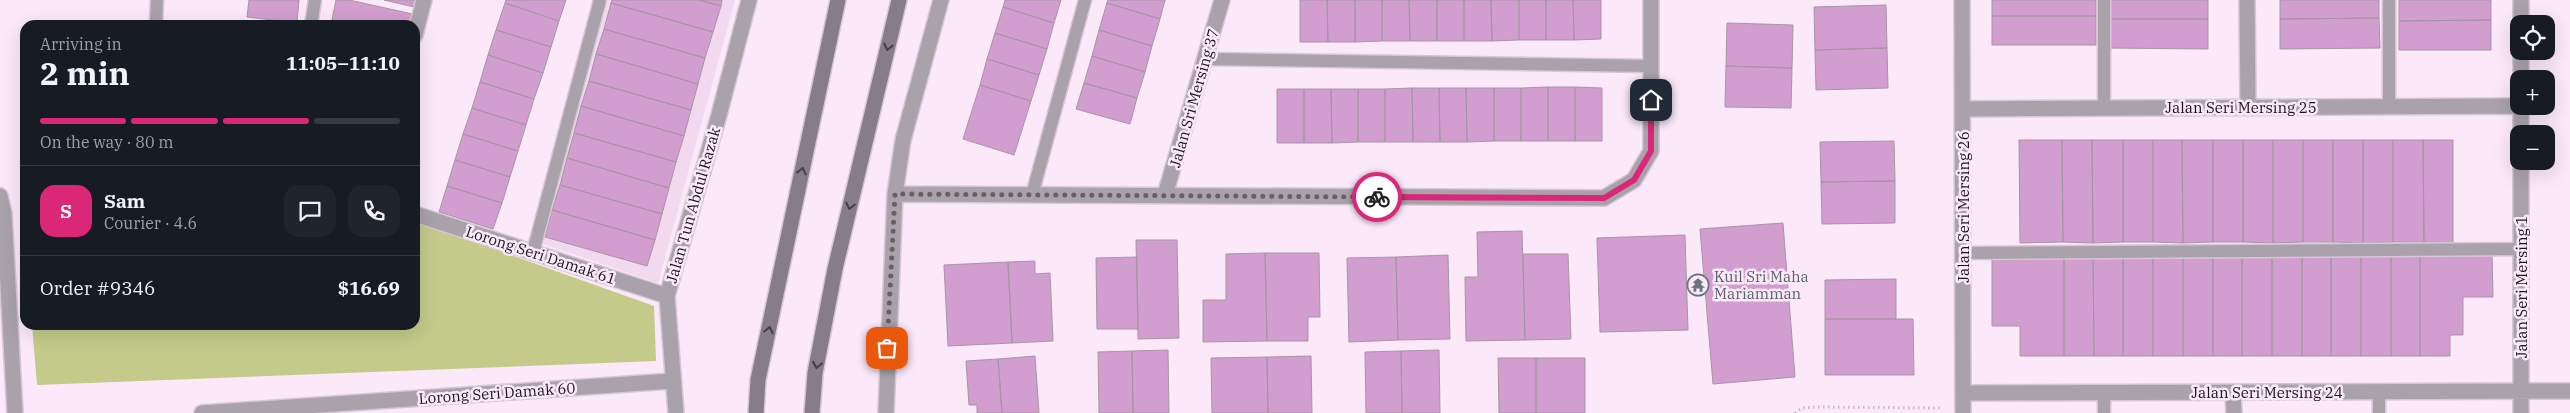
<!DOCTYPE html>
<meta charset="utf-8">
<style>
:root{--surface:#171b24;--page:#20242c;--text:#f1f3f6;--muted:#9ea1a6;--line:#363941;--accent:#db2777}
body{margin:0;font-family:"IBM Plex Serif",serif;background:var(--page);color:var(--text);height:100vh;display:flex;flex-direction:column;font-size:19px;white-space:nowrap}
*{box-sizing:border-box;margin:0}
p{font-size:16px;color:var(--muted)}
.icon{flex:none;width:28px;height:28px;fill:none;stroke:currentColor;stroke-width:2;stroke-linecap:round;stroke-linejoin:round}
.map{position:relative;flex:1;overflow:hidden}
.sheet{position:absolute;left:20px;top:20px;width:400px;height:310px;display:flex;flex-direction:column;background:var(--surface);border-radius:15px;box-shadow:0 5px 20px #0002}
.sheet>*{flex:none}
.fabs{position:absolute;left:2510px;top:15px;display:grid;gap:10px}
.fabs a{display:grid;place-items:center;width:45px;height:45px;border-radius:10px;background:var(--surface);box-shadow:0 5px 20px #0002;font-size:25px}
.pin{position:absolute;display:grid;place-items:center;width:42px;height:42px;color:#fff;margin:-21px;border-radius:10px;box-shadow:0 2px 8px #0006}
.courier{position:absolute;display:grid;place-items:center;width:50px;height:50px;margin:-25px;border:4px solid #db2777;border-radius:50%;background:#fff;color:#222;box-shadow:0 1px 6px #0007}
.head em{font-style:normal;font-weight:700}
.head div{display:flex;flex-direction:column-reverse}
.head{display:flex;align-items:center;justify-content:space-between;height:85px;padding:0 20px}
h1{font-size:32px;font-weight:700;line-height:38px}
.bar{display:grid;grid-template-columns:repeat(4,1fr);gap:8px 5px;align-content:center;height:60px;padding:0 20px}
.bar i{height:6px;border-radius:4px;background:var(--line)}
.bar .active{background:var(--accent)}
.bar p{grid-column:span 4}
.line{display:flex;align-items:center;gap:12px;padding:0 20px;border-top:1px solid var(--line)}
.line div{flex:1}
.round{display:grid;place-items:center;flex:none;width:52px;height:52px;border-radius:15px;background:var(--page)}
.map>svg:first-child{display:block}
</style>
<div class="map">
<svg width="2570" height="413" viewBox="0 0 2570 413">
<rect width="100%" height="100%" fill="#fbe8f9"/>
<path fill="#f3d9f0" d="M608,0h127l-77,283 -115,-39z"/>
<path fill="#c3ca8a" d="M415,221l239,85 2,55 -619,24 -5,-60h383z"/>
<path fill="#d29dcf" stroke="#a795a5" d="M249,0h50l-2,23 -50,-6z
M336,0h13l68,15 -3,10h-83z
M384,0h32l-2,7z
M506,0h60l-7,21 -54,-18z
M612,0h87l22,6 -8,26 -102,-29z
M699,0h23l-1,6z
M1005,0h56l-7,23 -51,-16z
M1108,0h57l-5,19 -53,-16z
M1300,0h27l1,42h-28z
M1327,0h28v42h-27z
M1355,0h27v41l-27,1z
M1382,0h27l1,41h-28z
M1409,0h28v41h-27z
M1437,0h27v41h-27z
M1464,0h27l1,41h-28z
M1491,0h28v40l-27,1z
M1519,0h27v40h-27z
M1546,0h27l1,40h-28z
M1573,0h28v39l-27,1z
M1992,0h104v16h-104z
M2107,0h101v19h-101z
M2280,0h99v18l-99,1z
M2399,0h92v20l-92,1z
M505,3l54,18 -8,26 -55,-17z
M611,3l102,29 -8,26 -101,-29z
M1107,3l53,16 -8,27 -53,-16z
M1886,5l1,43 -72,2 -1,-43z
M1003,7l51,16 -7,26 -52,-16z
M1992,16h104v29h-104z
M2379,18l1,30 -100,1v-30z
M2107,19h101v30l-101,-1z
M2491,20v30h-92v-29z
M1727,23l66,2 -1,43 -66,-2z
M604,29l101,29 -7,26 -102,-30z
M496,30l55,17 -8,26 -55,-18z
M1099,30l53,16 -7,26 -53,-16z
M995,33l52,16 -8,26 -52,-16z
M1887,48l1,40 -72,2 -1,-40z
M596,54l102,30 -7,26 -102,-29z
M488,55l55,18 -9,26 -54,-17z
M1092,56l53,16 -8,26 -53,-15z
M987,59l52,16 -8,26 -51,-16z
M1726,66l66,2 -1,40 -66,-1z
M589,81l102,29 -7,26 -103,-30z
M480,82l54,17 -8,26 -54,-17z
M1084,83l53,15 -7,26 -54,-15z
M980,85l51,16 -17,54 -51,-16z
M1548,87h27v54h-27z
M1548,87v54h-27v-53z
M1575,87l27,1v53h-27z
M1412,88h27l1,54h-27z
M1412,88l1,54h-28v-53z
M1439,88h27l1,54h-27z
M1466,88h28v53l-27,1z
M1494,88h27v53h-27z
M1277,89h27v54h-27z
M1304,89h27l1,54h-28z
M1331,89h27v53l-26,1z
M1358,89h27v53h-27z
M581,106l103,30 -8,26 -102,-29z
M472,108l54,17 -8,26 -55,-17z
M574,133l102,29 -7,26 -102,-30z
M463,134l55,17 -8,26 -55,-17z
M2019,140h43l1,102 -43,1z
M2062,140h30l1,103 -30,-1z
M2092,140h31v102l-30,1z
M2123,140h30v102h-30z
M2153,140h29l1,103 -30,-1z
M2182,140h31v102l-30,1z
M2213,140h30v102h-30z
M2243,140h30v103l-30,-1z
M2273,140h30v102l-30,1z
M2303,140h30v102h-30z
M2333,140h30v103l-30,-1z
M2363,140h30v102l-30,1z
M2393,140h30l1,102h-31z
M2423,140h30v103l-29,-1z
M1894,141l1,40 -74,1 -1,-40z
M567,158l102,30 -7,26 -102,-29z
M455,160l55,17 -8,26 -55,-17z
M1895,181v42l-73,1 -1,-42z
M560,185l102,29 -7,26 -103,-30z
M447,186l55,17 -9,26 -54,-17z
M552,210l103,30 -8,26 -102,-29z
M1783,223l12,154 -82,7 -13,-155z
M1522,231l3,109 -59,1 -1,-64h13l-1,-45z
M1685,235l3,95 -88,2 -3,-94z
M1136,240h41l2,98 -41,1z
M1265,253l2,88 -64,1v-42h23v-46z
M1265,253h54l1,64h-12v24h-41z
M1992,253h72v103h-44v-30h-28z
M2064,253h29l1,103h-30z
M2093,253l30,1v102h-29z
M2183,253l30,1v102h-30z
M2183,253v103h-30v-102z
M2272,253h30v103h-30z
M2272,253v103h-30v-102z
M2302,253h29v103h-29z
M2331,253l30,1v102h-30z
M2391,253h29v103h-29z
M2391,253v103h-30v-102z
M2420,253h72l1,44h-30v38h-13v21h-30z
M1523,254h45l3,85 -46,1z
M2123,254h30v102h-30z
M2213,254h29v102h-29z
M1448,255l2,84 -52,1 -2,-83z
M1137,257l1,72h-41l-1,-71z
M1396,257l2,83 -49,2 -2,-84z
M1035,261v13l15,-1 3,68 -41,2 -4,-81z
M1008,262l4,81 -64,3 -4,-81z
M1896,279v40h-71v-39z
M1825,319h88l1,56h-89z
M1168,350l1,63h-36l-1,-62z
M1439,350l1,63h-38l-1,-62z
M1132,351l1,62h-34l-1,-61z
M1401,351l1,62h-36l-1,-61z
M1035,356l4,57h-37l-4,-54z
M1311,356l1,57h-44l-1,-56z
M1267,357l1,56h-56l-1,-55z
M1498,358h38v55h-37z
M1536,358h49v55h-49z
M998,359l4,54h-25v-8h-8l-3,-44z"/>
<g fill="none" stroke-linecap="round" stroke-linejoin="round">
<g stroke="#d7c6d5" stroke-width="15">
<path id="lane" d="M2104,0v108
M156,25l1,-25
M311,25l4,-25
M1205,59l446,7
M2389,106v-106
M1032,195l53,-195
M533,252l67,-252
M1963,253l558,-4
M2104,413v-20
M2379,413v-21"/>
</g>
<g stroke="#d7c6d5" stroke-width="18">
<path id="street" d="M1962,0l1,413
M2247,0l1,107
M2521,24v-24
M415,35l9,-35
M2521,79v-28
M1962,109l557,-3
M2521,134v-28
M2521,161v252
M895,194l709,4 30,-18 17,-29v-151
M1165,195l57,-195
M0,196l4,18 11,199
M415,214l252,82
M2233,392l1,21
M1963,393l607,-2
M202,413l470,-32
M676,413l-9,-117 52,-181 30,-115
M886,413l9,-219 8,-54 38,-140"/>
</g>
<g stroke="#d7c6d5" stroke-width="18">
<path id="secondary" d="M756,413l2,-33 80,-380
M812,413l3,-40 20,-104 64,-269"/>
</g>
<path stroke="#b0a1ae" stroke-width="3" stroke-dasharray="1 4" stroke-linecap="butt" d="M1795,413l7,-5 16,-1 123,1"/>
<use href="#lane" stroke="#a9a2aa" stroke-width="12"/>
<use href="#street" stroke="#a9a2aa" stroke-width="15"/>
<use href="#secondary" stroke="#877d89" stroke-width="15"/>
</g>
<defs><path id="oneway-chevron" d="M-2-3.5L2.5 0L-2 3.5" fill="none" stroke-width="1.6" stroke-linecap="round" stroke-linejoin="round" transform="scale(1.25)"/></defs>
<g stroke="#463e46">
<use href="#oneway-chevron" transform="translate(888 47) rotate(103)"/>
<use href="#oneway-chevron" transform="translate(802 171) rotate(-78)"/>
<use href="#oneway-chevron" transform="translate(850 206) rotate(103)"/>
<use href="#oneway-chevron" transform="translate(769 330) rotate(-78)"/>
<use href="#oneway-chevron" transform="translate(817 365) rotate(101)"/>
</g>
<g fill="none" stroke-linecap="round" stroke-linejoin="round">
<path stroke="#695e68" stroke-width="5" stroke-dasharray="0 9" d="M887,348l8,-154 482,3"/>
<path stroke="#db2777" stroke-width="6" d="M1377,197l227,1 30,-18 17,-29v-51"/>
</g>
<defs>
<g id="temple-ring" transform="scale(1.125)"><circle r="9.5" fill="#fbe8f9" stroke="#6b7280" stroke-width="1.5"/><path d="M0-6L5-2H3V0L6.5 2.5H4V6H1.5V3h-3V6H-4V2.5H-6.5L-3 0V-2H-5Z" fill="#6b7280"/></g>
</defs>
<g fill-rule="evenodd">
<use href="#temple-ring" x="1698" y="285"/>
</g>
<g text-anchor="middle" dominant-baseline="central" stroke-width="5" stroke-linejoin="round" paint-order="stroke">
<g font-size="15" fill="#1b141a" stroke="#fbe8f9">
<text transform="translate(1194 98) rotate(-74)">Jalan Sri Mersing 37</text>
<text x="2241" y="107">Jalan Seri Mersing 25</text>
<text transform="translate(693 205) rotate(-74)">Jalan Tun Abdul Razak</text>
<text transform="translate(1963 207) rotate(-90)">Jalan Seri Mersing 26</text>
<text transform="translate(541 255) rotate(18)">Lorong Seri Damak 61</text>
<text transform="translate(2521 287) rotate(-90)">Jalan Seri Mersing 1</text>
<text x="2267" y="392">Jalan Seri Mersing 24</text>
<text transform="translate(497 393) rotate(-4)">Lorong Seri Damak 60</text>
</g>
<g font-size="15" fill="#5b616d" stroke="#fbe8f9" text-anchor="start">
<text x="1714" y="276">Kuil Sri Maha<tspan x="1714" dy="17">Mariamman</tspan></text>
</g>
</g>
</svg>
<div class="fabs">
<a><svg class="icon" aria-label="locate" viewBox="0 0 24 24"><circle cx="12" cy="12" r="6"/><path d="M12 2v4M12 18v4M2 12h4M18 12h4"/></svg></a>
<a>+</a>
<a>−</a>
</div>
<div class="pin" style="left:887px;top:348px;background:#ea580c"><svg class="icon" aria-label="bag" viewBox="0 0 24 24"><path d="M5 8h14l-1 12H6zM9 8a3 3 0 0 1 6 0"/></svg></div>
<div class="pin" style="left:1651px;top:100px;background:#1f2937"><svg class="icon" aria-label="home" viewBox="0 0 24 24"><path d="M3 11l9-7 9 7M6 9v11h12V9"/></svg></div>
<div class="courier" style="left:1377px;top:197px"><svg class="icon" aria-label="bike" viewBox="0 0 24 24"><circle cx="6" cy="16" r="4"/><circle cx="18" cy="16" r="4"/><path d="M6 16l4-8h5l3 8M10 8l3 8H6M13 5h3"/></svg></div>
<section class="sheet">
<div class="head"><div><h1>2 min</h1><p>Arriving in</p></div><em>11:05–11:10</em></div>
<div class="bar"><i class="active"></i><i class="active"></i><i class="active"></i><i></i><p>On the way · 80 m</p></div>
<div class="line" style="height:90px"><b class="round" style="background:var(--accent);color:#fff">S</b><div><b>Sam</b><p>Courier · 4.6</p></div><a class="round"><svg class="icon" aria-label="chat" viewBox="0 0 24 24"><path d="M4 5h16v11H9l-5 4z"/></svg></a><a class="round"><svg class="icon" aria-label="phone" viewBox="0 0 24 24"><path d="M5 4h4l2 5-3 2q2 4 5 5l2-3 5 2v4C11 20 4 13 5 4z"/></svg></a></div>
<div class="line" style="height:65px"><div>Order #9346</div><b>$16.69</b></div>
</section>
</div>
